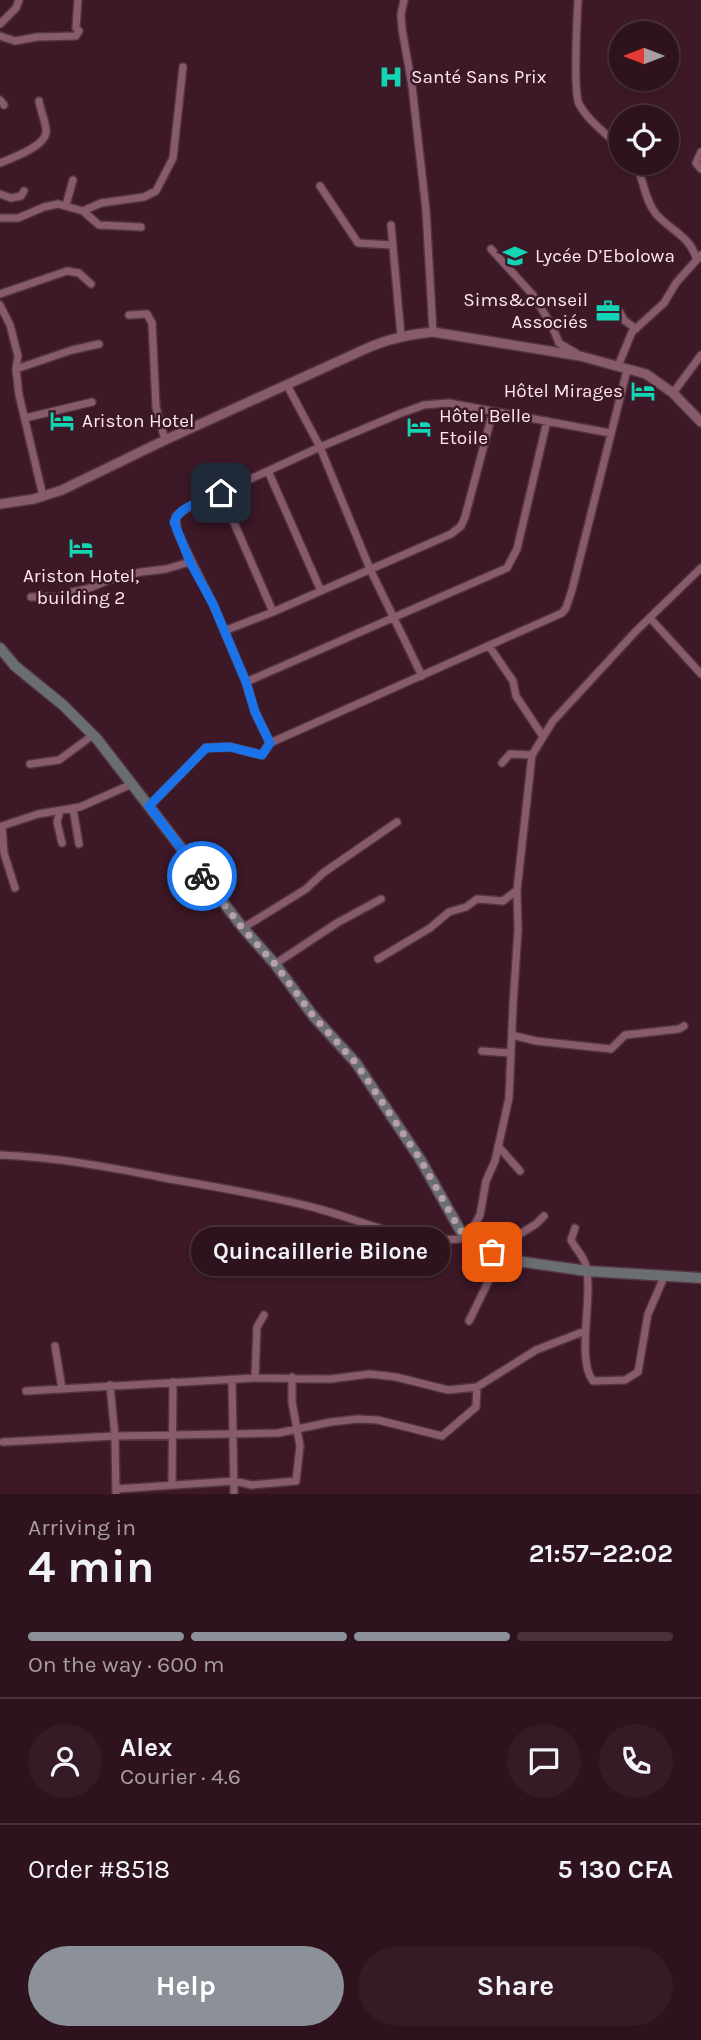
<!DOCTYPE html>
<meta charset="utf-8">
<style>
:root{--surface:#2e121d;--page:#361b26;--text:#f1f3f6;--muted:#a79ea4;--line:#49323b;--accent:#8c9099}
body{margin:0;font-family:Karla,sans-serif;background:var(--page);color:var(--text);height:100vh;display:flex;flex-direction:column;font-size:26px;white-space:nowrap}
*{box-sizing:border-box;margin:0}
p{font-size:23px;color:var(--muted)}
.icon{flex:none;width:38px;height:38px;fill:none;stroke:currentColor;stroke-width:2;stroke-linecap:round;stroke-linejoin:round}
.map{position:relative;height:1494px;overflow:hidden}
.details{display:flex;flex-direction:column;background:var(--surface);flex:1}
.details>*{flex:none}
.needle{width:46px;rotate:270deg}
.buttons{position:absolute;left:609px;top:21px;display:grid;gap:14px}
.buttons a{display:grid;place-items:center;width:70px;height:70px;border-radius:50%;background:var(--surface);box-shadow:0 2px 5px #0004,0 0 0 2px var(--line);font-size:35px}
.pin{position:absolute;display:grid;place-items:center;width:60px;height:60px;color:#fff;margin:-30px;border-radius:14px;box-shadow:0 4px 10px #0006}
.courier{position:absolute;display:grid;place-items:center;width:70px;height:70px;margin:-35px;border:5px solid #1a73e8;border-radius:50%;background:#fff;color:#222;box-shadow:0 2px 9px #0007}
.bubble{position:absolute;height:49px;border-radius:24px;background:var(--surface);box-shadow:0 2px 5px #0004,0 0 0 2px var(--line);font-size:23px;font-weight:700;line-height:49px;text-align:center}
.head em{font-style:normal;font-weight:700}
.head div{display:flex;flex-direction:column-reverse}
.head{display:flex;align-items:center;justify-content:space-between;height:119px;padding:0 28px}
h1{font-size:46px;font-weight:700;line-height:52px}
.bar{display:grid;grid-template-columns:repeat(4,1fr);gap:10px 7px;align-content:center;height:84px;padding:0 28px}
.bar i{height:9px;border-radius:5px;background:var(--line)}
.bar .active{background:var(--accent)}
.bar p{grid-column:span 4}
.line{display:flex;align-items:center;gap:18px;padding:0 28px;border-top:2px solid var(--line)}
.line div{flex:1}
.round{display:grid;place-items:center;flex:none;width:74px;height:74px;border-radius:37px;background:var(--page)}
.primary-button{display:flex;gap:14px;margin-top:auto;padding:14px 28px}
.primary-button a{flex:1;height:80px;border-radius:42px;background:var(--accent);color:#fff;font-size:28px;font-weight:700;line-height:80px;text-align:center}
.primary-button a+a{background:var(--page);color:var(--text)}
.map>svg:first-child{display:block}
</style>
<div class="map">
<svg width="701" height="1494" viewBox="0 0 701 1494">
<rect width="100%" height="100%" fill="#3d1827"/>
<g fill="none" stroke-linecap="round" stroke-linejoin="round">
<g stroke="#523441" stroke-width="10">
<path id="minor" d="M404,0l-3,14 1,15 10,57 14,124 7,122
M578,0c-1,19 -5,90 1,104 9,17 29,31 42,44
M0,24l16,-16 3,-8
M0,36l15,5 22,-4 39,-1 3,-5 -3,-3 2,-28
M0,100l4,5
M701,152l-5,11 5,6
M0,163c12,-5 44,-16 46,-30 1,-9 -6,-23 -7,-32
M635,163c9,16 9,36 21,51 15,17 34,22 40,44
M320,186l38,57 34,2
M0,194l11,4 10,-2 3,-5
M66,205l7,-25
M83,211l18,-8 43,-6 12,-6 17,-33 10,-91
M0,218h18l26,-11 14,-3 25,7 16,14 42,2
M391,225l10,111
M491,249l42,46 19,31 7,17 17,10
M0,294l67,-23 12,2 12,11
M0,305l10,20 8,31 -2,13 3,26 24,101
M619,311l5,9 12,9
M129,315l18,-1 5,9 4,84 9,33
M618,366l14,-34 32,-29 12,-20 25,-28
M16,369l56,-19 27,-6
M287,385l33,62 50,122 52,107
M673,393l28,-38
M25,418l67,-16
M268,471l53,120
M221,493l52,119
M31,597h34l7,-5 15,-3 24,-10 30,-7 25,-3 24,-7
M650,618l51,56
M224,631l49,-19 178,-78 10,-8 4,-9 28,-106
M489,646l24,35 3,15 26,39
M246,682l261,-114 10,-19 30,-128
M270,743l-15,-31 -9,-30 -33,-78 -36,-73 -1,-15 9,-7 135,-62 79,-33 25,-9 25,-2 161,30
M502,763l8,-9 22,1
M30,764l29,-4 34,-25
M149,806l57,-58 24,-1 32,8 8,-12 292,-130 4,-5 6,-18 55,-220
M73,808l6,36
M60,811l-3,11 5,21
M15,888l-11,-35 -2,-27 36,-12 42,-7 52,-23
M243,928l63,-39 17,-16 74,-51
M378,959l52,-31 19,-16 17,-5 11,-8 26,2 14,-11
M275,964l62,-41 44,-24
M512,1035l24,6 75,8 14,-14 54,-6 5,-3
M482,1051l29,2
M498,1146l22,25
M0,1155c58,2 113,13 170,24 47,8 95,16 142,28 51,13 101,40 155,31l13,-23 6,-34 9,-20 14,-63 4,-93 5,-75 -1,-40 15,-135 21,-34 83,-90 65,-63
M575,1228l-4,12c4,8 11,14 14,23 10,30 -10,95 8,118l32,-1 13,-8 10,-58 17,-39
M498,1255l9,-13 29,-18 8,-8
M469,1321l25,-51 9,-11
M55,1346l7,43
M255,1378l2,-51 7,-12
M232,1379l2,115
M110,1385l5,51 1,58
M26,1391l229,-13 75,1 40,-5 26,3 52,13 29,-3 59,-37 49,-19
M3,1442l112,-6 163,-3 53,-11 27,-3 20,1 64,16 34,-29 1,-20
M172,1485l1,-103
M116,1489l118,-8 18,4 44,-4 4,-35 -8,-44v-25"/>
</g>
<g stroke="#523441" stroke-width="12">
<path id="tertiary" d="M0,504l34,-5 28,-9 103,-50 207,-94c20,-8 39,-12 61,-14l147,24 66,18 27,19 28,29"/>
</g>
<g stroke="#523441" stroke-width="13">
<path id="secondary" d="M0,648l15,18 48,39 34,34 146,189 32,36 39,53 42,46 64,96 40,71 20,18 23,11 84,12 114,7"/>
</g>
<use href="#minor" stroke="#875b6b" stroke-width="7"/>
<use href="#tertiary" stroke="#875b6b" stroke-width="9"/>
<use href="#secondary" stroke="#6a6d72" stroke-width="10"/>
</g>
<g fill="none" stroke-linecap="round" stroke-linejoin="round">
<path stroke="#b99fa8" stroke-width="7" stroke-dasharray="0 12.6" d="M202,876l41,53 32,35 39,53 42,46 64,96 40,71 20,18 12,4"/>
<path stroke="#1a73e8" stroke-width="9" d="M202,876l-53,-70 57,-58 24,-1 32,8 8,-12 -15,-31 -9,-30 -33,-78 -23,-42 -16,-40c6,-17 32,-22 47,-29"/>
</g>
<defs>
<g id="hospital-bare" transform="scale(1.89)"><path d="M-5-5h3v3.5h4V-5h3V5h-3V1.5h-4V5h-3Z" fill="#11d5b4" stroke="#3d1827" stroke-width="2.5" paint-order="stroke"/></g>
<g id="school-bare" transform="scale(1.89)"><path d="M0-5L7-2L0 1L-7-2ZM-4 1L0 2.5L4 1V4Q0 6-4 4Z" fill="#11d5b4" stroke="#3d1827" stroke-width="2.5" paint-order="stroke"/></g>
<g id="office-bare" transform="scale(1.89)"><path d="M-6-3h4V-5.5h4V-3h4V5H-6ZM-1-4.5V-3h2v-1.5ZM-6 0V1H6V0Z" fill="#11d5b4" stroke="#3d1827" stroke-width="2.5" paint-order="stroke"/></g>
<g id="hotel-bare" transform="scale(1.89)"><path d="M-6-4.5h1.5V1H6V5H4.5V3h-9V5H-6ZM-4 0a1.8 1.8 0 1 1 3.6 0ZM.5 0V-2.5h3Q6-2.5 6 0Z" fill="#11d5b4" stroke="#3d1827" stroke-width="2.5" paint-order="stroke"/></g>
</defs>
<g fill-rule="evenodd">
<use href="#hospital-bare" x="391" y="77"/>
<use href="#school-bare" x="515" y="256"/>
<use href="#office-bare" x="608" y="311"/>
<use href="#hotel-bare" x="643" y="391"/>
<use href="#hotel-bare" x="62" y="421"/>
<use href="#hotel-bare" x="419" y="427"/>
<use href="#hotel-bare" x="81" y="548"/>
</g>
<g text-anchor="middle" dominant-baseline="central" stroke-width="5" stroke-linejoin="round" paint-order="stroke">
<g font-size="19" fill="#fce7ee" stroke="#3d1827" text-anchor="start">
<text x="411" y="77">Santé Sans Prix</text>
<text x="535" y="256">Lycée D’Ebolowa</text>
<text x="588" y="300" text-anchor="end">Sims&amp;conseil<tspan x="588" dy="22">Associés</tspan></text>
<text x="623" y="391" text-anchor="end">Hôtel Mirages</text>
<text x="439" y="416">Hôtel Belle<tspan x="439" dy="22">Etoile</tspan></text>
<text x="82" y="421">Ariston Hotel</text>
<text x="81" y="576" text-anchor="middle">Ariston Hotel,<tspan x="81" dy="22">building 2</tspan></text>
</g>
</g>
</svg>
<div class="buttons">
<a><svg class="needle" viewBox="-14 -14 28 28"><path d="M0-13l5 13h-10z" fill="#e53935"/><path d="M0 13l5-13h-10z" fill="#a79ea4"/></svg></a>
<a><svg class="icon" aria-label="locate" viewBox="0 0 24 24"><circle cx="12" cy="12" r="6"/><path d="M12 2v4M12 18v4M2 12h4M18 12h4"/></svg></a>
</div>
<div class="pin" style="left:492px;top:1252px;background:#ea580c"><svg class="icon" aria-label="bag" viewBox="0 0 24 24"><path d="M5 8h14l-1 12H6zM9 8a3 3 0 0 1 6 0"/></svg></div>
<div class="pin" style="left:221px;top:493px;background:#1f2937"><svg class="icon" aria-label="home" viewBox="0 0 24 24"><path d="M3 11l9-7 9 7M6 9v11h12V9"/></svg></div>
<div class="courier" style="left:202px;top:876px"><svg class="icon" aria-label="bike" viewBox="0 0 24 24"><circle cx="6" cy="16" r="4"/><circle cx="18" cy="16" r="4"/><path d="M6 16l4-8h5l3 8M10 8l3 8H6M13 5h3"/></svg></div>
<div class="bubble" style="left:191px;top:1227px;width:259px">Quincaillerie Bilone</div>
</div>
<section class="details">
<div class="head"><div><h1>4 min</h1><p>Arriving in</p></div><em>21:57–22:02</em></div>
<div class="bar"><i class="active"></i><i class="active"></i><i class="active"></i><i></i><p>On the way · 600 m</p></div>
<div class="line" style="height:126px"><a class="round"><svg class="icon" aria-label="person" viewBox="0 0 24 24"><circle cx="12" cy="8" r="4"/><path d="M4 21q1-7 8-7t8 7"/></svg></a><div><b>Alex</b><p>Courier · 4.6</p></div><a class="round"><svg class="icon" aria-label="chat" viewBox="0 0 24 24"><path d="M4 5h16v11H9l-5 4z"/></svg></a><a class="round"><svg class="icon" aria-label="phone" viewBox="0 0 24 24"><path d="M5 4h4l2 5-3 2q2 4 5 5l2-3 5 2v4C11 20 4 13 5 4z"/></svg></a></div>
<div class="line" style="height:91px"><div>Order #8518</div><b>5 130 CFA</b></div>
<div class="primary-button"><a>Help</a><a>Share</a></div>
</section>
